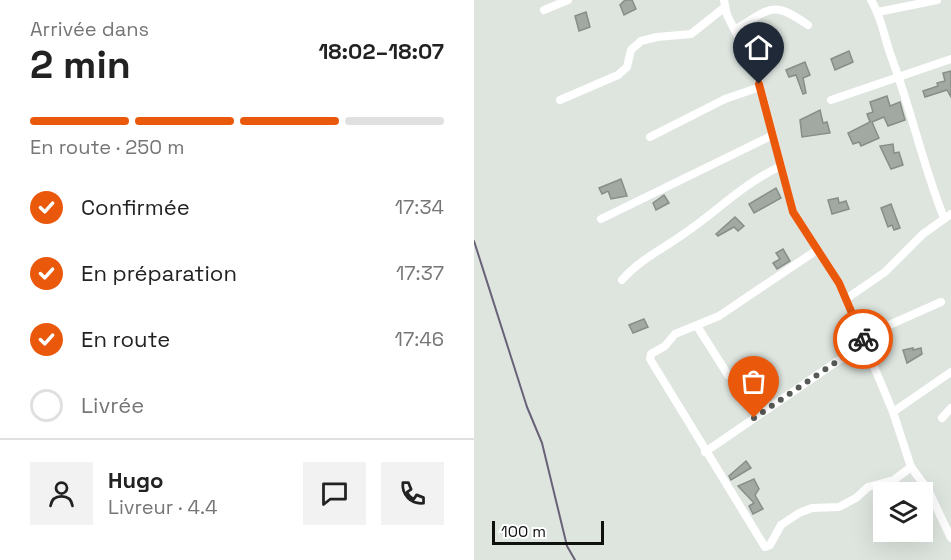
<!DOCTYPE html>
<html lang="fr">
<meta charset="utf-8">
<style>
:root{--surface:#fff;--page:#f2f2f2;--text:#222;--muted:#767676;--line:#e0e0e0;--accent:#ea580c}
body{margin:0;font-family:"Space Grotesk",sans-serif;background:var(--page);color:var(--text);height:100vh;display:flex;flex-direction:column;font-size:22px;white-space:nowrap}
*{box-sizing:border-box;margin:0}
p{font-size:20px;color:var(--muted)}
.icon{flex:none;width:33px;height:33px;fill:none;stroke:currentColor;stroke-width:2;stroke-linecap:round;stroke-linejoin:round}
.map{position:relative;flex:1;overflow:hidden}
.side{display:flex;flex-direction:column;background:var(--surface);width:474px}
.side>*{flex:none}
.controls{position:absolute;left:399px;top:482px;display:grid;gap:12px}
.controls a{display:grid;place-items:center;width:60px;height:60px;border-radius:0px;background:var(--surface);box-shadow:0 6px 24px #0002;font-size:30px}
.scale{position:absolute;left:18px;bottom:15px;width:112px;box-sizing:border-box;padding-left:6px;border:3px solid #0f110f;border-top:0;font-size:16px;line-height:21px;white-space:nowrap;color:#0f110f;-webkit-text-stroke:4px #fff;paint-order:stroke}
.pin{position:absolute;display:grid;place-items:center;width:51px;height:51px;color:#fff;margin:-62px -26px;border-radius:50% 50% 50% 0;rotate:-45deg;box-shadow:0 0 6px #0007}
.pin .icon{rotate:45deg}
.courier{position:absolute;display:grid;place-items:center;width:60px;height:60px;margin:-30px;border:4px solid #ea580c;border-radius:50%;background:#fff;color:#222;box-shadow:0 2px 8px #0007}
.summary em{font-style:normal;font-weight:600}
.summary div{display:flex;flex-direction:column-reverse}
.summary{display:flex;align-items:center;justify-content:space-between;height:102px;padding:0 30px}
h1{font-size:39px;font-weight:600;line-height:45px}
.bar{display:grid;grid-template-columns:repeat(4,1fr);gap:9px 6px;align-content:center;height:72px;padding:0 30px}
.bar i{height:8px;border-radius:4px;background:var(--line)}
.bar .selected{background:var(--accent)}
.bar p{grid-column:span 4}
.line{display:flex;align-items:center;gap:15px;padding:0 30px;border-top:2px solid var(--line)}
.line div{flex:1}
.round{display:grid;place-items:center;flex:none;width:63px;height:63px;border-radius:0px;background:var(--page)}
ol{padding:0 30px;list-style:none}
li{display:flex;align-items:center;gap:18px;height:66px}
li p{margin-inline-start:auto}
li .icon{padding:6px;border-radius:50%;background:var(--accent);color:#fff;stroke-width:4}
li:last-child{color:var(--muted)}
li i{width:33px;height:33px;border:3px solid var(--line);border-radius:50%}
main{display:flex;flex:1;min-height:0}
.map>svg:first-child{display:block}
</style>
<main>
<section class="side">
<div class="summary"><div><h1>2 min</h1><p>Arrivée dans</p></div><em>18:02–18:07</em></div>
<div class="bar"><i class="selected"></i><i class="selected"></i><i class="selected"></i><i></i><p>En route · 250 m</p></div>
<ol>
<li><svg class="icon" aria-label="check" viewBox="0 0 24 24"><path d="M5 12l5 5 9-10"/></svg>Confirmée<p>17:34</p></li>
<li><svg class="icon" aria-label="check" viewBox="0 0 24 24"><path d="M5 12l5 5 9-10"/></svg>En préparation<p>17:37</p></li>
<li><svg class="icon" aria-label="check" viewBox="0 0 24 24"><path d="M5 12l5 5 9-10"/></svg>En route<p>17:46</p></li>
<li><i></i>Livrée</li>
</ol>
<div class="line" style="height:108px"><a class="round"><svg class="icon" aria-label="person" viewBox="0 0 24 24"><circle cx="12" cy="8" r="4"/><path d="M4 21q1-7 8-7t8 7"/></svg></a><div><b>Hugo</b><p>Livreur · 4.4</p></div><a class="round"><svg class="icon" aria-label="chat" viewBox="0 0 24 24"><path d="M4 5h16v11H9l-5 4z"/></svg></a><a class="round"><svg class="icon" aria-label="phone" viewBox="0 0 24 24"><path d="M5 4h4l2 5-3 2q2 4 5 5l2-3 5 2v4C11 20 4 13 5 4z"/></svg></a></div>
</section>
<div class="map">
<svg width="477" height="560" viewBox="0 0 477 560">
<rect width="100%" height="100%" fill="#dee5df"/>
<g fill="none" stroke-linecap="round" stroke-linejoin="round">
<path stroke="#686177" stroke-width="2" d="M0,241l53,166 15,36 25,103 8,14"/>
</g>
<path fill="#a2a9a3" stroke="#878e88" stroke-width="1.5" d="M151,0h7l4,9 -12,6 -4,-10z
M112,12l4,15 -11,4 -4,-15z
M375,51l4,11 -18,8 -4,-11z
M331,62l5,13 -7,3 3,15 -3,1 -7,-19 -7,2 -3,-7z
M477,71v26l-4,-7 -22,7 -2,-6 15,-5 -1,-3 8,-2 -2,-8z
M413,96l3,10 10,-4 5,18 -17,6 -4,-9 -12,5 7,16 -18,8 -2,-4 -6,2 -5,-11 22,-11 -3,-8 6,-2 -3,-10z
M346,110l3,13 4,-1 3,11 -28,4 -2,-17z
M419,144l1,9 5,-1 4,13 -12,4 -11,-23z
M147,179l6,17 -16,3 -3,-8 -6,3 -3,-6z
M302,188l5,10 -27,15 -5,-9z
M190,195l5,8 -13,7 -3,-7z
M364,198l1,5 7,-2 3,8 -17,5 -4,-14z
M417,204l9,24 -6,2 -2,-5 -4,2 -7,-19z
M261,217l9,9 -6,5 -4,-4 -16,9 -2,-2z
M309,249l7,12 -13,8 -4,-6 7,-4 -4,-6z
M170,319l4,8 -15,6 -4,-8z
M439,348v2l8,-2 1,6 -15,9 -4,-13z
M272,461l5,7 -20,12 -2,-4z
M280,479l5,10 -4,6 8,14 -10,5 -4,-8 5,-3 -16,-17z"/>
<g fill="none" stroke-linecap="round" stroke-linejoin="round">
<path stroke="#fff" stroke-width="8" d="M250,0l3,15 30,60 36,137 46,71 54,129 18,55 17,23 23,48
M397,0c11,18 13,37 20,56 20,53 32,110 53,162
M70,10l24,-10
M404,12l59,-12
M262,29c35,-21 36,-29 72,-4
M86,100l58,-25 9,-8 4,-17 10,-9 16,-4 34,-3 34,-27
M357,100l120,-41
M176,137l75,-38 35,-12
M127,219l172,-84
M343,250l-98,66 -44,18 -10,12 -14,8 -1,5 115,188 5,-2 11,-20 18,-12 13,-5 27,-1 17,-9 12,-11 26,-7 17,-13
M148,280c18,-21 41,-31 63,-47 35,-24 56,-48 96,-67
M372,299l39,-27 38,-38 28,-20
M223,326l31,49
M388,337l79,-35
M419,412l58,-40
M468,418l9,-10
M231,452l159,-109"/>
</g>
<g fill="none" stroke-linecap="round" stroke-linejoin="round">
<path stroke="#575b58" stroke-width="6" stroke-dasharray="0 10.8" d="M280,418l110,-75 -1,-4"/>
<path stroke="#ea580c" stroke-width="8" d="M285,84l34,128 46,71 24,56"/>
</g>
</svg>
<div class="controls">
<a><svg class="icon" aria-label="layers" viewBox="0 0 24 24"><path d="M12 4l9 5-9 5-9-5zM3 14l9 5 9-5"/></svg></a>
</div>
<div class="scale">100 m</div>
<div class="pin" style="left:280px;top:418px;background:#ea580c"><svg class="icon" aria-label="bag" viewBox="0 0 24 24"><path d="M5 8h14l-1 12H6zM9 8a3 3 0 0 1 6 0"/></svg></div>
<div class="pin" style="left:285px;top:84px;background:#1f2937"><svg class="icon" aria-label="home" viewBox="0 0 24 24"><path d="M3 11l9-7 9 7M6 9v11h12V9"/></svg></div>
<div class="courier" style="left:389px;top:339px"><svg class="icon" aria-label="bike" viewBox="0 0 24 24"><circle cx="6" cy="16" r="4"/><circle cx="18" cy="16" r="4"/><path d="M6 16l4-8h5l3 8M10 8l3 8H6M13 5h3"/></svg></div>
</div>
</main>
